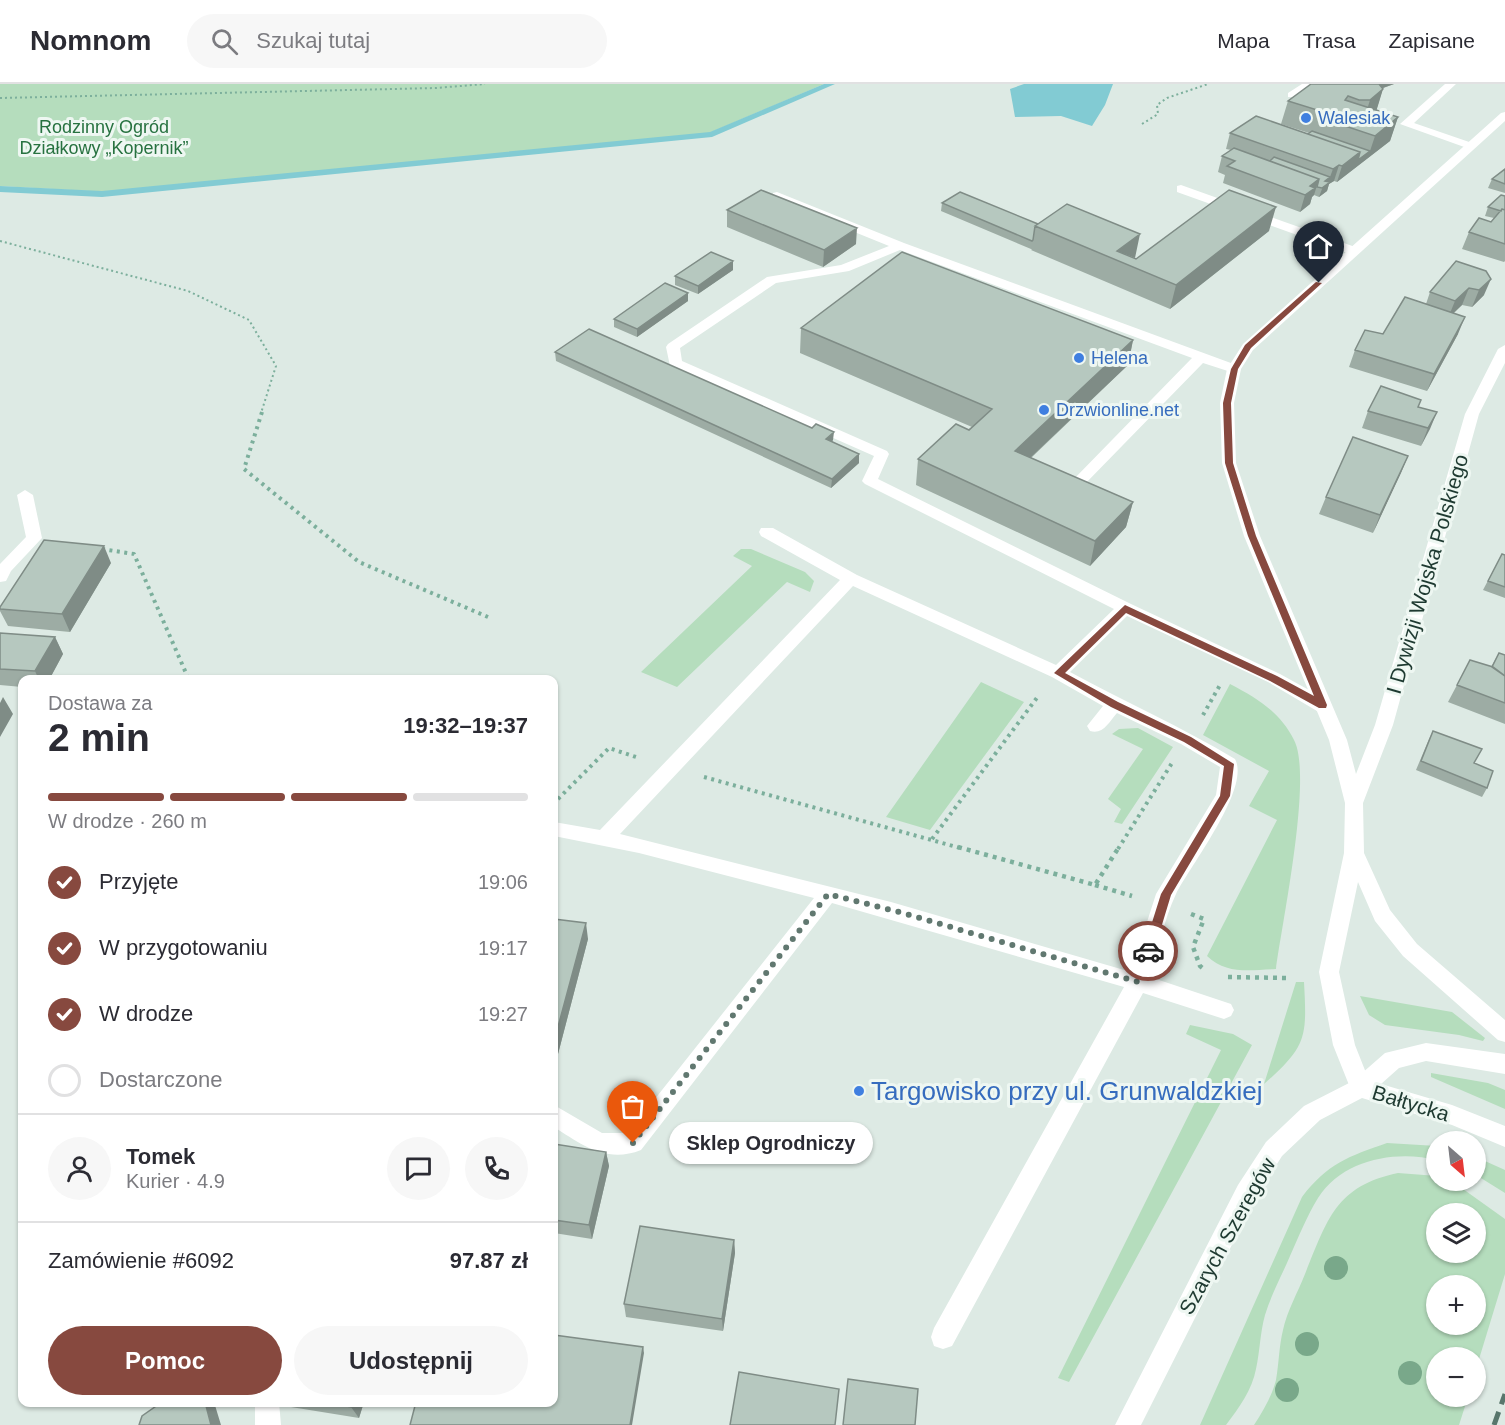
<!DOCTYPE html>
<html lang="pl">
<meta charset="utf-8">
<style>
:root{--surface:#fff;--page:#f7f7f7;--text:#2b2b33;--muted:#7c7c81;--line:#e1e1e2;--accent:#87493f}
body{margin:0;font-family:Arial,sans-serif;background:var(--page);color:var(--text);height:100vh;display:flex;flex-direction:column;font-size:22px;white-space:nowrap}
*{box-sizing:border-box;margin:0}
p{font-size:20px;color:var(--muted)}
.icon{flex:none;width:33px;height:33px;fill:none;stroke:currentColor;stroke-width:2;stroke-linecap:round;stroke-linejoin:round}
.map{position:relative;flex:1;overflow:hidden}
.drawer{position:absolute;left:18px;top:591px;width:540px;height:732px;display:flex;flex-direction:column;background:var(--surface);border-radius:12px;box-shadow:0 2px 4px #0004}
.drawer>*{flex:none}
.needle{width:39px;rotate:152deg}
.fabs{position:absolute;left:1426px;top:1047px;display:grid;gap:12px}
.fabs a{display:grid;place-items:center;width:60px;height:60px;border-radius:50%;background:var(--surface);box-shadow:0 2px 4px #0004;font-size:30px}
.pin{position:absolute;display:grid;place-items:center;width:51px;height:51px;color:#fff;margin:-62px -26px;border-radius:50% 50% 50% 0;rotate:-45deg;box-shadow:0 0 6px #0007}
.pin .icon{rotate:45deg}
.courier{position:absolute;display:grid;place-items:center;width:60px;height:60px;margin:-30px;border:4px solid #87493f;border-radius:50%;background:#fff;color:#222;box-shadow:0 2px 8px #0007}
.bubble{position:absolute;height:42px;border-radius:21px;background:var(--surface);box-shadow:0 2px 4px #0004;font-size:20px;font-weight:700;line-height:42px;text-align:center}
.overview em{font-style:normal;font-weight:700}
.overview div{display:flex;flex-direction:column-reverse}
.overview{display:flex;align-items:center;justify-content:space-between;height:102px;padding:0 30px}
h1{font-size:39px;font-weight:700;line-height:45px}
.bar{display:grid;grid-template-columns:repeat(4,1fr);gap:9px 6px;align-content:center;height:72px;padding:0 30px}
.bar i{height:8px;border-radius:4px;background:var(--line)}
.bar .active{background:var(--accent)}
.bar p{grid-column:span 4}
.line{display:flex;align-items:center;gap:15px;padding:0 30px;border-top:2px solid var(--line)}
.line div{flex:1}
.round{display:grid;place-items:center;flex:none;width:63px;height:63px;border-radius:32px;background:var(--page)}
ol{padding:0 30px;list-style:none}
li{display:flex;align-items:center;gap:18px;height:66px}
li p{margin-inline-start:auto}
li .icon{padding:6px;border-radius:50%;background:var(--accent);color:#fff;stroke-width:4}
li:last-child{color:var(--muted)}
li i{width:33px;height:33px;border:3px solid var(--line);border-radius:50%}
.cta{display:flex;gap:12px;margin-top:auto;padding:12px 30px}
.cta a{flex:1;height:69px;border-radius:36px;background:var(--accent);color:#fff;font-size:24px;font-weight:700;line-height:69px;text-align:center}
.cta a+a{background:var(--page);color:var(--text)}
header{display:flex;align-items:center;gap:36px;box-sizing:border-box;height:84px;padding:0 30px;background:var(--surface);border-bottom:2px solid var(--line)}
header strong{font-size:28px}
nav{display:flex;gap:33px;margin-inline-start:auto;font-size:21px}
.search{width:420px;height:54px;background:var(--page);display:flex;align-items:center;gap:15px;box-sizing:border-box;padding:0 21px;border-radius:33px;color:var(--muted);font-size:22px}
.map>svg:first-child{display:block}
</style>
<header>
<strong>Nomnom</strong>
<div class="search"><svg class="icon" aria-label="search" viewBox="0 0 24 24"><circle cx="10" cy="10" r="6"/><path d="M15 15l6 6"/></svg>Szukaj tutaj</div>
<nav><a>Mapa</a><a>Trasa</a><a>Zapisane</a></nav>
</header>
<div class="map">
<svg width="1505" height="1341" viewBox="0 0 1505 1341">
<rect width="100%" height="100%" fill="#ddeae4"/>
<path fill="#b5ddbd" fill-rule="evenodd" d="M0,0h824l-115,49 -602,59 -107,-6z
M741,465h10l54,23 9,9 -4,11 -23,-10 -110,105 -36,-15 111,-106 -19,-10z
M981,598l43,20 -94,128 -44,-13z
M1230,600c27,14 50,28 64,56 19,36 -12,183 -18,229 -26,1 -49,6 -69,-13l70,-136 -28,-14 20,-35 -66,-36z
M1138,644l35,19 -51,77 -8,-2 7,-13 -13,-10 35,-50 -31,-15 7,-5z
M1296,898h8c3,56 3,64 -40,102z
M1360,912l92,16 33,26 -2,3 -24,-6 -74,-10 -16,-10z
M1190,941l43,9 19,11 -183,337 -11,-4 163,-328 -35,-16z
M1431,989l57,10 17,7v19l-74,-32z
M1387,1059l50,3v14c-41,-10 -94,-1 -119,38 -11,18 -19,38 -28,58 -8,19 -19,39 -25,59 -5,18 -5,36 -9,54 -4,21 -17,39 -30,56h-26l102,-228c25,-33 47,-41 85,-54z
M1476,1073l29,13v23l-29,-18z
M1398,1089l39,3v4l10,1 9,3 49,35v55l-29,95v-11h-39v38l31,1 -9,28h-205c9,-14 18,-29 22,-45 3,-17 3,-34 7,-50 4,-19 15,-38 22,-56 22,-53 30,-88 93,-101zM1437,1130h39v38h-39zM1437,1202h39v38h-39z"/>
<path fill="#82cbd3" d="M1024,0h89l-8,21 -13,21 -31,-10 -46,1 -5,-28z"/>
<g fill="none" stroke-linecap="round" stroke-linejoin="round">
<path fill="#82cbd3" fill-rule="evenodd" d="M824,0h11l-123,53 -610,60 -102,-5v-6l102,5 608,-59z"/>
<path stroke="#7caf9c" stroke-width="2" stroke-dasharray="2 3" stroke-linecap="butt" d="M0,14l436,-10 49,-4
M1142,40l16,-10 -1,-9 10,-7 41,-14
M0,157l188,50 61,29 27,46 -15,47"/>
<path stroke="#7caf9c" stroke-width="4" stroke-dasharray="3 4.5" stroke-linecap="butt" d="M262,328l-18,57 115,93 129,55
M102,465l32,5 55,126
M1203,631l17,-30
M704,693l260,72
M558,715l51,-51 30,10
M932,755l107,-144
M1118,765l54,-86"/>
<path stroke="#7caf9c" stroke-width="4.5" stroke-dasharray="4 5" stroke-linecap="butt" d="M958,763l137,38 24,-38
M1095,801l37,11
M1191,830l13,5 -11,28 7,19 5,4
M1228,893l58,1"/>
<path fill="#fff" fill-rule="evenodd" d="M1302,0h13l-19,13h-8v-4z
M1445,0h11l-42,39 61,21v4h-8l-67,-24z
M1181,101l177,63 2,3 -2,3h-8l-173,-62v-6z
M777,108l127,51 335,123 2,3 -7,4 -31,-10 -121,124h-10l-3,-3 3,-3 120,-123 -292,-108 -51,21 -73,12 -96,65 2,13 205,90 2,3 -11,25 253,125 149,70 49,27 3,5 -3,5 -6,1 -6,-1 -49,-29 -141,-66 -57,56c55,30 112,55 165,87 16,29 -45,107 -59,135 -12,25 -18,57 -26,83l81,27 3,6 -3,6 -7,3 -81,-26 -191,353 -9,3 -9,-3 -3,-9 3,-9 190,-341 -292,-84 -191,247c-35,14 -60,-6 -87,-23v-22l48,28h26l186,-235 -175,-45 -85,-17v-14l46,8 240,-250 -79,-44 -2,-4 2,-4h12l84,47 199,90 58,-56 -249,-125 -3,-3 12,-25 -204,-90 -4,-19 2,-3 99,-67 74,-12 48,-19 -116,-47v-6zM853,502l199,91 51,29 -16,20 3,5c13,4 19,-9 27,-18l64,31 39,23 -4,28 -60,99 -25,78 -240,-70 -271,-68z
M255,1318h24l2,23h-26z"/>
<path fill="#fff" fill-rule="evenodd" d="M1505,28v9l-252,229 -12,19 -7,34 2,60 24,73 87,204 9,34 19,-49 90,-311 33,-65 7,-4v18l-26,51 -86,311 -30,78 1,50 26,57 27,34 88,76v22l-7,-2 -95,-84 -28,-35 -17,-39 -19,90 16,73 17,43 -3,7 -8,3 -8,-3 -20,-50 -14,-73 25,-119 1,-50 -16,-63 -85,-204 -22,-73 -2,-60 7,-34 16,-25 258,-231z
M25,406l8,5 9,43 -31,33 -5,10 -6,1v-18l26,-27 -9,-42z"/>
<path fill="#fff" fill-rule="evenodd" d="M1426,959l79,11v20l-79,-13 -27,7 -18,16 71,21 53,21v21l-53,-22 -90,-27 -42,22 -38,36 -28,45 -113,224h-26l123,-240 28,-43 38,-36 49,-25 32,-28z"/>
<path stroke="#58766c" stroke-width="5" stroke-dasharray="14 8" stroke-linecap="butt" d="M1494,1341l11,-31"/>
</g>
<g fill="#79a88a">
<circle cx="1336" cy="1184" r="12"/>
<circle cx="1307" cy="1260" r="12"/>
<circle cx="1410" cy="1289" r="12"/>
<circle cx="1287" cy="1306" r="12"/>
</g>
<path fill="#9daca4" d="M1311,0h83l-11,4 -7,23 22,6 -8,24 -53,41 -3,-1 -5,3 -2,7 -8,6 -5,-2 -2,2 -2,7 -10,8 -77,-29 2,-8 -7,-3 4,-16 9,-6 -5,-1 4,-16 77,1 2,-1 -28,-9 7,-23z
M1505,85v24l-17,-5 4,-9z
M1505,112v65l-1,1 -42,-13 7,-17 22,-10 3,-4 -9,-2 3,-9z
M942,119l96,21 98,35 133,-28 -99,78 -139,-59 1,-1h-1l-90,-38z
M727,126l129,34 -33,23 -96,-40z
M733,177v9l-35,24 -23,-9v-9z
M1456,177l28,34 -12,12 -10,-2 -8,8 4,21 -31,57 -78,-24 6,-17 28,-16 43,-30 4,-12z
M688,209v8l-51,36 -23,-10v-8z
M801,244l332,12 -5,25 -97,93 102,44 -7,25 -36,39 -174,-81 2,-26 54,-32 -172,-74z
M555,268l278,88 -1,2 27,12v9l-28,25 -275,-127z
M1421,316l-3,7 19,5 -16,34 -59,-18 6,-17z
M1408,372l-35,77 -54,-19 7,-17z
M1502,470l3,1v43l-22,-8z
M111,479l-41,69 -62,-6 -8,-15v-4z
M0,549l55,4 8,17 -14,26h-27v7l-22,-2z
M1499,569l6,2v69l-57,-22 9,-17 34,-18z
M1433,647l41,32 13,25 -5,9 -66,-27 13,-31z
M554,835l34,20 -30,115 -4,-1z
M554,1060l52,8 3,14 -17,73 -38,-6z
M734,1156l1,13 -12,78 -97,-14 -2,-13z
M287,1318h77l-5,16 -68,-11z"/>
<path fill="#7f8c86" d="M1368,0h26l-14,5z
M1383,5l-7,23 -13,11 7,-23z
M1398,33l-8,24 -53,41 5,-16 18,-14 10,-1 5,-15z
M1339,81l-5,16 -5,3 -2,7 -8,6 6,-16 5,-4 3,-8z
M1319,95l-5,16 -2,2 -2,7 -10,8 5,-17 5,-9z
M1276,123l-7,24 -99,78 6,-24z
M857,144l-1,16 -33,23 1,-17z
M1140,150l-5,24 -18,-7z
M733,177v9l-35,24v-8z
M1491,195l-7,16 -12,12 7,-17z
M1469,204l-7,17 -14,13 7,-17z
M688,209v8l-51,36v-8z
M1465,233l-7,17 -31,57 7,-17z
M1133,256l-5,25 -117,111 4,-25z
M1437,328l-7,17 -9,17 7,-18z
M834,348l-1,8 -8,8 1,-9z
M859,370v9l-28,25 1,-9z
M1408,372l-7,17 -28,60 7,-18z
M1133,418l-7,25 -36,39 5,-25z
M104,462l7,17 -41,69 -8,-18z
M55,553l8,17 -14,26h-10l-4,-9z
M3,613l10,17 -13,23v-34z
M586,839l2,16 -30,115 -3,-16z
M606,1068l3,14 -17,73 -3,-14z
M734,1156l1,13 -12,78 -1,-12z
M643,1263l1,6 -12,72h-2z
M205,1318h9l7,23h-10z
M353,1318h11l-5,16 -8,-11z"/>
<path fill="#b6c8bf" stroke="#7f8c86" stroke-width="1.5" d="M1311,0h68l4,5 -13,11h-11l-11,-4 -3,4 53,17 -23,19 -54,-18 6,-5 -39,-12z
M1256,32l104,36 -18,14 -3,-1 -6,4 -103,-36z
M1312,47l58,20 -12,9 2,-8 -52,-18z
M1234,64l85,31 -9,7 5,2 -10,7 -78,-29 8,-5 -13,-5z
M1274,73l56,20 -5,4 5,1 -8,6 -5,-1 2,-8 -49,-18z
M1505,85v15l-13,-5z
M761,106l96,38 -33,22 -97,-40z
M1229,106l47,17 -100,78 -141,-59 32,-22 73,30 -23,17 19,8z
M960,108l78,32 -3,2 -2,14 -1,1 -90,-38z
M1501,111l4,1v14l-3,-1 -1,2 -13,-4z
M1502,125l3,1v34l-36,-12 10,-14 12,4z
M711,168l22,9 -35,25 -23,-10z
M902,168l231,88 -118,111 118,51 -38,39 -177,-82 38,-35 13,6 23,-21 -191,-81z
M1456,177l30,10 5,8 -12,11 -10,-2 -14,13 -25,-9z
M665,199l23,10 -51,36 -23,-10z
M1405,213l60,20 -31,57 -79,-24 10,-20 18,4z
M589,245l223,99 4,-4 18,8 -8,7 33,15 -27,25 -277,-127z
M1381,302l40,14 -3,7 19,5 -9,16 -60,-17z
M1353,353l55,19 -28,59 -54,-18z
M44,456l60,6 -42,68 -62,-5v-2z
M1502,470l3,1v32l-17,-6z
M0,549l55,4 -20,34 -35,-2z
M1499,569l6,2v21l-13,-9z
M1470,576l23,7 12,9v27l-48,-18z
M1433,647l49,18 -8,14 19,8 -6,17 -66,-27z
M554,835l32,4 -31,115h-1z
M554,1060l52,8 -17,73 -35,-5z
M640,1142l94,14 -12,79 -98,-15z
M554,1251l89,12 -13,78h-220l6,-23h138z
M739,1288l100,17 -4,36h-105z
M848,1295l70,10 -3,36h-72z
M162,1318h43l6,23h-72l3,-9z
M325,1318h28l-2,5z"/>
<path fill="#87493f" d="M1316,198l6,1 -71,65 -13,21 -7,34 2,60 23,73 71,169 -1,3h-7l-49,-27 -144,-68 -61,60 53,29 73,35 43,27 -4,32 -59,99 -17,56 -6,5 -5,-5 18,-57 59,-98 4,-30 -40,-24 -73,-35 -57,-34 71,-68 152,71 37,20 -66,-160 -23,-73 -2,-60 8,-34 14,-24z"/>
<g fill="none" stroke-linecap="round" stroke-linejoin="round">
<path stroke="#617870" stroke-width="6" stroke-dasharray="0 10.8" d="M633,1059l195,-249 75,19 235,69 10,-31"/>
</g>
<g fill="#3f7fe0" stroke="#eef7f2" stroke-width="2">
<circle cx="1306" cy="34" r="6"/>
<circle cx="1079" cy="274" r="6"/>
<circle cx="1044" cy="326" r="6"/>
<circle cx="859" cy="1007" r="6"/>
</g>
<g text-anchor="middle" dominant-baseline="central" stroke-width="6" stroke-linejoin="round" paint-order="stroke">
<g font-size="18" fill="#366cbe" stroke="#eef7f2" text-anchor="start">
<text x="1318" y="34">Walesiak</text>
<text x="1091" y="274">Helena</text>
<text x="1056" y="326">Drzwionline.net</text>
</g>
<g font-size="18" fill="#277240" stroke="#eef7f2">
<text x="104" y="43">Rodzinny Ogród<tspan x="104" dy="21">Działkowy „Kopernik”</tspan></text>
</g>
<g font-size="21" fill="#1e3a31" stroke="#eef7f2">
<text transform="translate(1427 490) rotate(-74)">I Dywizji Wojska Polskiego</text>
<text transform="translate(1411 1019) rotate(17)">Bałtycka</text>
<text transform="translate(1227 1152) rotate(-61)">Szarych Szeregów</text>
</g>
<g font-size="26" fill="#366cbe" stroke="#eef7f2" text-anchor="start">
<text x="871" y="1007">Targowisko przy ul. Grunwaldzkiej</text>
</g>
</g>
</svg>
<div class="fabs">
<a><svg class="needle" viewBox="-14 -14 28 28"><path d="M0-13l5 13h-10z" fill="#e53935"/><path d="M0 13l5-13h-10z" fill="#7c7c81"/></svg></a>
<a><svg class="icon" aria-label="layers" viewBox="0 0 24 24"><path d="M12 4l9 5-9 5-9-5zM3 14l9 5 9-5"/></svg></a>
<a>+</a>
<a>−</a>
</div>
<div class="pin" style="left:633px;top:1059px;background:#ea580c"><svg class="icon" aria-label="bag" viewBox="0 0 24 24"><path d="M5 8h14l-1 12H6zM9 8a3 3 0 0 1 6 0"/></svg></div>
<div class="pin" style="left:1319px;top:199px;background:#1f2937"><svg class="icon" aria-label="home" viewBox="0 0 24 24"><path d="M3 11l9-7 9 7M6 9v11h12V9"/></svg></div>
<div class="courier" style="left:1148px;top:867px"><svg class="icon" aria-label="car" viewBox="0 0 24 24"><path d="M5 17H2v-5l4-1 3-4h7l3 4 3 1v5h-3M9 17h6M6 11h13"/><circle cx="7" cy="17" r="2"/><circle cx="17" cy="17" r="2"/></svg></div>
<div class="bubble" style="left:669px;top:1038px;width:204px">Sklep Ogrodniczy</div>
<section class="drawer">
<div class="overview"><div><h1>2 min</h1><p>Dostawa za</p></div><em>19:32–19:37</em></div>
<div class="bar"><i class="active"></i><i class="active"></i><i class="active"></i><i></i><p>W drodze · 260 m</p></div>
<ol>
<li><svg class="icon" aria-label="check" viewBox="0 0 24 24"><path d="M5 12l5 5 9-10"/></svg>Przyjęte<p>19:06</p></li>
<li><svg class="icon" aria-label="check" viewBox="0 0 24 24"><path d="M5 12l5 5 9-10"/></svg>W przygotowaniu<p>19:17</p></li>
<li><svg class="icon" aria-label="check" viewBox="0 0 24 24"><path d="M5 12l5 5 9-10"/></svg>W drodze<p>19:27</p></li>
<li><i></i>Dostarczone</li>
</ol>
<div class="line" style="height:108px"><a class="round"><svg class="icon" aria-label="person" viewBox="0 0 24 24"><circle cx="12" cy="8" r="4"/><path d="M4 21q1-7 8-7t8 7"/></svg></a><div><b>Tomek</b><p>Kurier · 4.9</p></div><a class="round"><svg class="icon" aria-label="chat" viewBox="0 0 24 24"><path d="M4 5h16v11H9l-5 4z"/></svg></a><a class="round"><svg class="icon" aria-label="phone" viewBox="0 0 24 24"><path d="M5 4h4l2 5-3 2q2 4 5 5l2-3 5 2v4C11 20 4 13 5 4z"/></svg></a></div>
<div class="line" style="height:78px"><div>Zamówienie #6092</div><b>97.87 zł</b></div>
<div class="cta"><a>Pomoc</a><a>Udostępnij</a></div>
</section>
</div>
